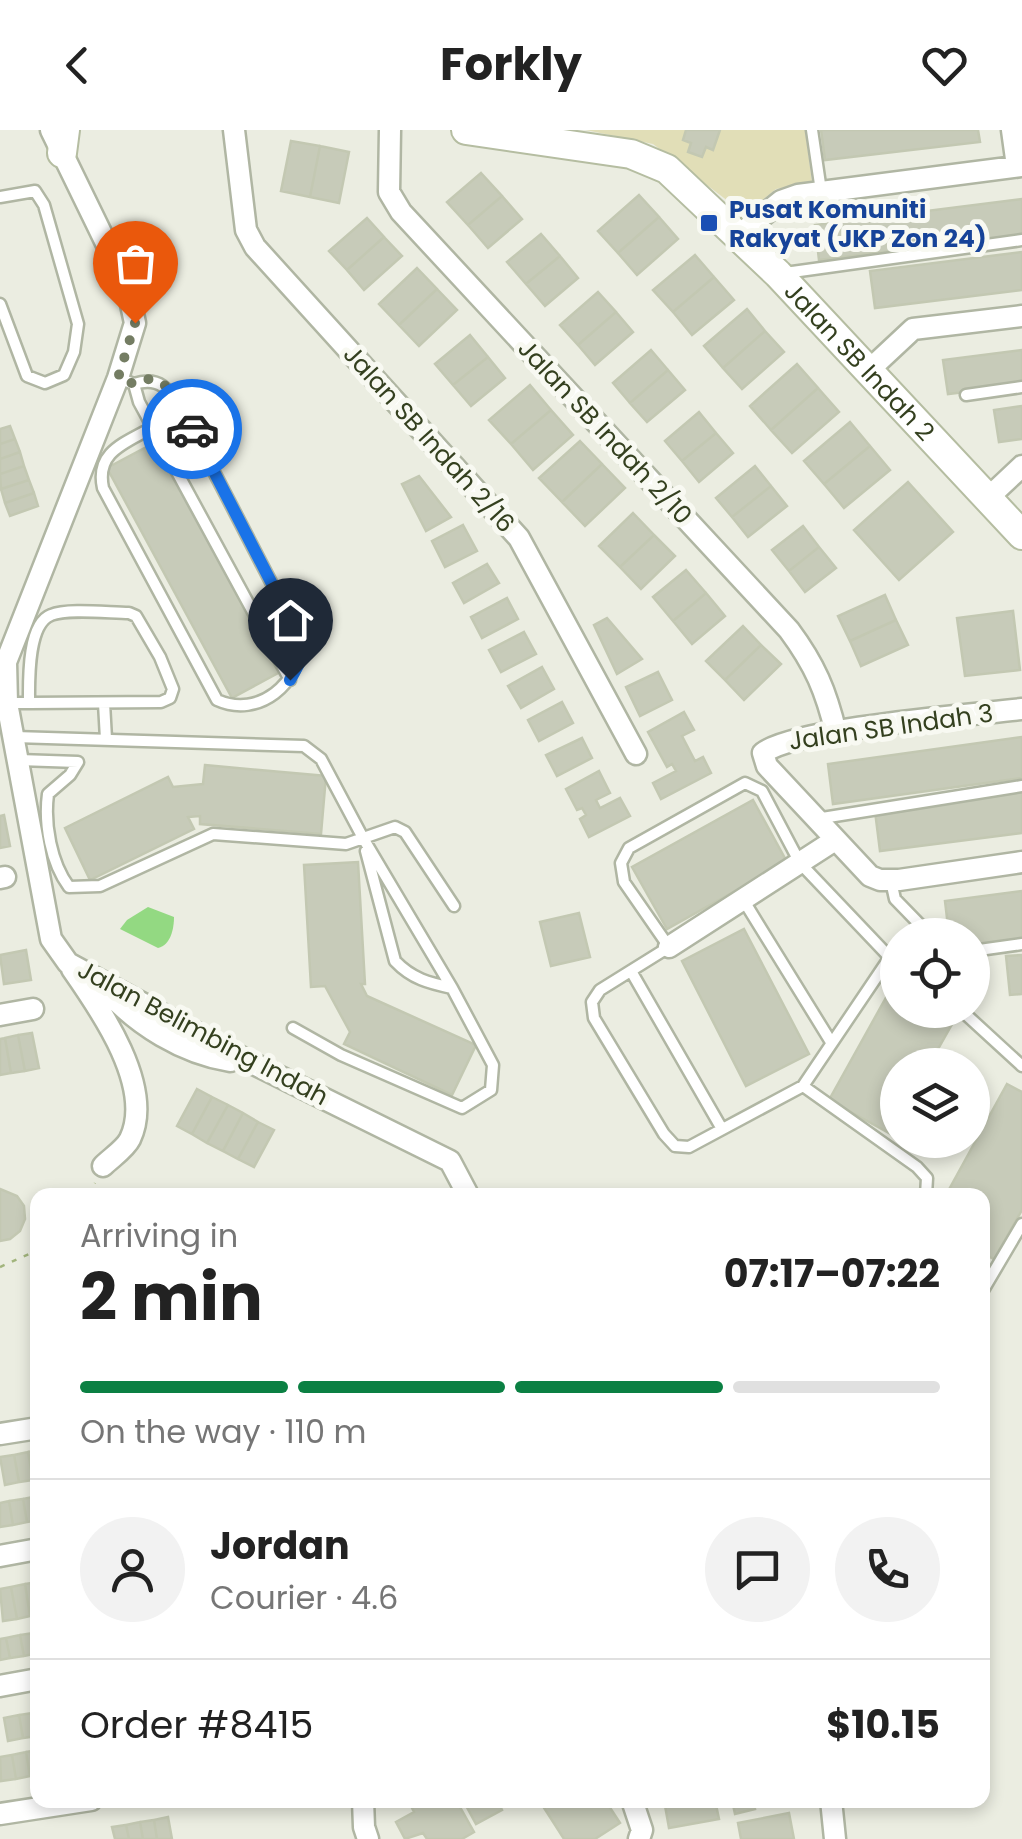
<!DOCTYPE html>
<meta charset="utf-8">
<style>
:root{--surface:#fff;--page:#f2f2f2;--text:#222;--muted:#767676;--line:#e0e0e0;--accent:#0b8043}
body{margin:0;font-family:Poppins,sans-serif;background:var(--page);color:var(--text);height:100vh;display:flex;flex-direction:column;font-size:38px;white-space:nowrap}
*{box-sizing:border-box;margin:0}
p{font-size:32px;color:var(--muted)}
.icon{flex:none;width:55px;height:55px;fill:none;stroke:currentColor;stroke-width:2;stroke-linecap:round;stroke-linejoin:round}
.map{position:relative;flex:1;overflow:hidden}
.drawer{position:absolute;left:30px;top:1058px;width:960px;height:620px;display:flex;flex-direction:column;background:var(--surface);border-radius:20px;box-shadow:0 5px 15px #0003}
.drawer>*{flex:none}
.buttons{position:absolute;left:880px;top:788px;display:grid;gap:20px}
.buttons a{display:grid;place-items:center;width:110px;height:110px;border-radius:50%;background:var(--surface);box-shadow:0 5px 15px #0003;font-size:50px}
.pin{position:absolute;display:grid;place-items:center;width:85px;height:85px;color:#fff;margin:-102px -42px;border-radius:50% 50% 50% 0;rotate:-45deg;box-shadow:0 0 10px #0007}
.pin .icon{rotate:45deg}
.courier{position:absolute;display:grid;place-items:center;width:100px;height:100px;margin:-50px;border:8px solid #1a73e8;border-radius:50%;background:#fff;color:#222;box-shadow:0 2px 12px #0007}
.overview em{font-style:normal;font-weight:700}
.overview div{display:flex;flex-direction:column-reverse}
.overview{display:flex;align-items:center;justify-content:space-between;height:170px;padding:0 50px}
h1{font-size:65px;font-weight:700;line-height:75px}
.bar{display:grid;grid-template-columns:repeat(4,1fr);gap:15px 10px;align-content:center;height:120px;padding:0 50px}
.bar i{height:12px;border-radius:8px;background:var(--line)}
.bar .active{background:var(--accent)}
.bar p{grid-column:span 4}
.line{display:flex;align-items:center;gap:25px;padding:0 50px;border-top:2px solid var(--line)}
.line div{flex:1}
.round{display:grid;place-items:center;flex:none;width:105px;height:105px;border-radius:52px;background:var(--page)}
header{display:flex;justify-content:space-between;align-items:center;height:130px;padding:0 50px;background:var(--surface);font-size:45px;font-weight:700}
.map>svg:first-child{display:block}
</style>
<header><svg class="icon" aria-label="back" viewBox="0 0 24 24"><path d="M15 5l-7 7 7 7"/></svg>Forkly<svg class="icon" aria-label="heart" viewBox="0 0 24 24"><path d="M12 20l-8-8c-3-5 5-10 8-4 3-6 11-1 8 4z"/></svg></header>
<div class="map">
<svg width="1022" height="1709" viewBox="0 0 1022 1709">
<rect width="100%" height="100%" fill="#ebede1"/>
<path fill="#e1deb7" d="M586,0h219l7,52 -36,7 -31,25 -92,-70z"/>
<path fill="#93d982" d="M148,777l26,10c0,11 -3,28 -16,31l-38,-19 7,-9z"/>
<path fill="#c7cbb9" stroke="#c3c8b2" stroke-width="2.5" d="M686,0h34l-7,20 -7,-3 -4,10 -14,-5 3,-9 -8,-3z
M821,0h157l2,12 -155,18z
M291,11l29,5 -10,51 -29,-6z
M320,16l29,6 -10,51 -29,-6z
M481,43l21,23 -34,29 -21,-23z
M639,65l20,22 -41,36 -20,-22z
M502,66l20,23 -34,29 -20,-23z
M1022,69v36l-203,25 -4,-35z
M659,87l19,22 -41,36 -19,-22z
M367,88l17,19 -37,33 -18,-19z
M541,104l19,22 -34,28 -19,-22z
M384,107l18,19 -38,34 -17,-20z
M1022,122v38l-147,18 -5,-37z
M695,125l19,22 -41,35 -20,-22z
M560,126l18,22 -33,28 -19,-22z
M417,138l20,21 -38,36 -20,-21z
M714,147l20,23 -42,35 -19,-23z
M437,159l20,21 -38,36 -20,-21z
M598,162l18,20 -38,33 -18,-20z
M747,179l18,22 -42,37 -19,-22z
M616,182l17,20 -38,33 -17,-20z
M765,201l19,21 -42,37 -19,-21z
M470,205l18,22 -35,28 -18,-21z
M651,220l17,20 -38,33 -17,-20z
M1022,220v35l-74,9 -5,-34z
M488,227l17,21 -34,28 -18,-21z
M797,234l21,24 -47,42 -21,-24z
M668,240l17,20 -38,32 -17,-19z
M530,255l21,25 -40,34 -22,-24z
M818,258l21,24 -47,41 -21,-23z
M1022,276v33l-23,3 -5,-32z
M551,280l22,25 -40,35 -22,-26z
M699,282l17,21 -34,28 -17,-20z
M850,292l20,24 -46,38 -20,-23z
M10,296l5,13 -15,5v-15z
M716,303l17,20 -34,29 -17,-21z
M15,309l5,13 -20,7v-15z
M580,311l22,23 -40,38 -23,-24z
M156,312l124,230 -48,26 -125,-230z
M870,316l20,24 -46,38 -20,-24z
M20,322l4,14 -24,8v-15z
M602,334l23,24 -40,38 -23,-24z
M24,336l5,14 -28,9 -1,-15z
M755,336l16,20 -39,31 -16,-19z
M419,346l32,41 -25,14 -24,-47z
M29,350l5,13 -29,10 -4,-14z
M908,352l45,50 -54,48 -45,-50z
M771,356l16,20 -39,31 -16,-20z
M34,363l4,13 -28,10 -5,-13z
M633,383l21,22 -34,32 -21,-21z
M463,395l14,26 -32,16 -13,-26z
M803,396l16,21 -30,24 -17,-21z
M654,405l21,21 -34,33 -21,-22z
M819,417l17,21 -31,24 -16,-21z
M487,434l12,19 -35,20 -11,-20z
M686,440l20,23 -33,28 -20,-24z
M706,463l19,23 -33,28 -19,-23z
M885,465l11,25 -46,21 -12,-25z
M507,468l11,21 -36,19 -11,-21z
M1013,481l7,59 -55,6 -8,-58z
M607,488l35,41 -25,15 -23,-49z
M896,490l12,25 -47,21 -11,-25z
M743,496l18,19 -36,35 -19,-19z
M524,502l12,22 -35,18 -12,-22z
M761,515l20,19 -37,36 -19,-20z
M542,537l12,22 -33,19 -13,-22z
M658,542l14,28 -32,16 -14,-29z
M562,572l11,21 -34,18 -11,-21z
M684,582l10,18 -12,6 13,25 8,-4 8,16 -50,26 -8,-16 23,-12 -4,-7 -5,3 -19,-35z
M1022,607v41l-189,26 -5,-40z
M582,608l10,20 -35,18 -11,-21z
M205,635l121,11 -5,58 -121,-10v-8l-12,1 6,12 -104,51 -25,-52 103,-51 5,10 30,-3z
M599,641l11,22 -14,7 4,8 20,-10 10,18 -41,21 -9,-18 6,-4 -4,-7 -5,2 -11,-21z
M1022,662v41l-142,18 -5,-40z
M753,670l34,62 -120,67 -35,-62z
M4,685l6,31 -10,2v-32z
M358,732l7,122h-4l6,12 109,49 -24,50 -108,-51 6,-12 -25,-46 -14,1 -7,-122z
M1022,761v48l-50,6v-10h-23l-4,-34z
M579,783l11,44 -39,9 -11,-44z
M744,799l65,125 -63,32 -64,-125z
M26,820l5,30 -27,4 -4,-29z
M1022,825v39l-12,1 -4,-39z
M898,846v34h62l-31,55h-31v58l-7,11 -62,-34z
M32,903l7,35 -14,3 -7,-36z
M18,905l7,36 -14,2 -6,-35z
M5,908l6,35 -11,2v-36z
M1007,954l15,8v118l-28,49 -12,-6v-58h-36z
M197,959l15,8 -20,37 -15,-8z
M212,967l16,8 -21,38 -15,-9z
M228,975l15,8 -20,38 -16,-8z
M243,983l15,9 -20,37 -15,-8z
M258,992l16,8 -20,37 -16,-8z
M0,1059l17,7 7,10 1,13 -5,12 -10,8 -10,2z
M38,1320v29l-5,1 -5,-28z
M28,1322l5,28 -14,2 -5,-27z
M14,1325l5,27 -14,3 -5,-28z
M38,1366v24l-11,2 -4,-23z
M23,1369l4,23 -14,3 -4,-24z
M9,1371l4,24 -13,2v-24z
M38,1452v33l-8,1 -5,-32z
M25,1454l5,32 -13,3 -6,-32z
M11,1457l6,32 -14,2 -3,-32z
M34,1503l4,20 -14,3 -4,-21z
M20,1505l4,21 -14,2 -4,-20z
M6,1508l4,20 -10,2v-21z
M33,1583l4,23 -14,2 -4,-23z
M19,1585l4,23 -15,3 -4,-23z
M38,1620v25l-8,1 -4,-24z
M26,1622l4,24 -14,3 -4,-24z
M12,1625l4,24 -15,2 -1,-24z
M408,1670h48l18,32 -12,7h-35l-4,-6 -18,6 -9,-17 18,-10z
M463,1670h34l5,10 -26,14z
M539,1670h66l15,23 -25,16h-31z
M664,1670h51l4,19 -50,9z
M732,1670h21l2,9 -20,5z
M789,1683l5,26h-53l-3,-16z
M168,1687l4,22h-15l-3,-19z
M154,1690l3,19h-14l-3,-17z
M140,1692l3,17h-14l-3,-14z
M126,1695l3,14h-14l-3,-12z"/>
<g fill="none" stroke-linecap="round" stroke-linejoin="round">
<g stroke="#b0b6a3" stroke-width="15">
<path id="lane" d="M812,0l9,61
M0,67l35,-6 9,14 34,119 -4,28 -10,23 -19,8 -18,-7 -27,-72
M785,143l237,-33
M118,248l16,6c28,-9 36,8 50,30l117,226c0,43 -42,79 -84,60l-114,-212c-8,-37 23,-45 50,-61
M134,254l5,18 151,278
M966,265l56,-8
M8,573h21l132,-1 9,-4 3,-9 -13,-32 -24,-41 -7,-3c-19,0 -62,-5 -78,2 -24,9 -22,67 -22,88
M104,573l2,36
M15,607l289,9 17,13 42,79 89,150 41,77 -2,25 -29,18 -121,-53 -48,-27
M19,630l59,2 -8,13 -22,19c-4,30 3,69 21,93l31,-1 113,-52 133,10 49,-17 10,5 49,74
M816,689l206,-33
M366,721l29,110c17,18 34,22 57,27
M891,751l4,18 35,36
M744,771l87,141
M972,821l50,-7
M888,830l-85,126 -114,61 -14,-1 -11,-12 -70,-116 -2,-16 8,-12 69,-43 -45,-65 -3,-19 8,-15 116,-65 17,8 38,72 98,103
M631,841l91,158
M961,880l61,56
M803,956l114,81 10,11 -1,17
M982,1162l40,-68"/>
</g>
<g stroke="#b0b6a3" stroke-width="25">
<path id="street" d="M51,0l76,156 8,37 -17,55 -112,284 1,41 44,236 17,24 184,100 198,98 18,34
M234,0l12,100 9,17 264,291 117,216
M390,0l-1,62 12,20 388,418c26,35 37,61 47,103
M1012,0l5,36
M739,105l42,-34 17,-6 224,-29
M868,241l45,-42 109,-13
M989,367l33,-31
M1022,579c-51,6 -225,19 -259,44l4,13 103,110 10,4h19l123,-18
M0,748l5,-1
M669,817l166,-107
M72,839c28,40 83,118 58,170 -5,10 -19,19 -27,27
M106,860c31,35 76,63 124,71
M0,885l33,-6
M0,1304l38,-6
M0,1426l38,-7
M0,1556l38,-7
M363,1670l1,27 4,12
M632,1670l10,30 -3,9
M831,1670l4,39
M0,1684l91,-14"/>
</g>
<g stroke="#b5bda1" stroke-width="32">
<g id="secondary">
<path id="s1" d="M466,0l165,24 36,15 111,105 244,261"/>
<path d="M62,23l3,-23"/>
</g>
</g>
<path stroke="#a2b57d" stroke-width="2.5" stroke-dasharray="5 8" stroke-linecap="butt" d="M89,1065l6,-12
M0,1137l38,-17"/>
<use href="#lane" stroke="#fff" stroke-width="10"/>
<use href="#street" stroke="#fff" stroke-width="20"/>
<use href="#secondary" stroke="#fff" stroke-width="28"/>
</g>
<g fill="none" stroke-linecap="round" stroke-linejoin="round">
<path stroke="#747d63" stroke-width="10" stroke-dasharray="0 18" d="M135,193l-17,55 16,6 14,-5 16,5 28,45"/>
<path stroke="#1a73e8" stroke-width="12" d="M192,299l109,211v20l-11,20"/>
</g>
<rect fill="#1a4fb4" stroke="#f8f9f2" stroke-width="4" x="699" y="83" width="20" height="20" rx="5"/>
<g text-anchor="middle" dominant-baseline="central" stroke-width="10" stroke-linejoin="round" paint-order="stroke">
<g font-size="25" font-weight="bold" fill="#164399" stroke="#f8f9f2" text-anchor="start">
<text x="729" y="79">Pusat Komuniti<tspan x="729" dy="29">Rakyat (JKP Zon 24)</tspan></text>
</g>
<g font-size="25" fill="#34401f" stroke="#f8f9f2">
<text stroke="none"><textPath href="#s1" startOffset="478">Jalan SB Indah 2</textPath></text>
<text transform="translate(605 302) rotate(47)">Jalan SB Indah 2/10</text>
<text transform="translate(429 309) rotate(48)">Jalan SB Indah 2/16</text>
<text transform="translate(891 597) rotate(-8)">Jalan SB Indah 3</text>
<text transform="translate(203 903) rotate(28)">Jalan Belimbing Indah</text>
</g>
</g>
</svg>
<div class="buttons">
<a><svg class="icon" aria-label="locate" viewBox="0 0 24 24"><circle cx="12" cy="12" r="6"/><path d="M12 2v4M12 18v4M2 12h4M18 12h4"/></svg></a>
<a><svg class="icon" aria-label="layers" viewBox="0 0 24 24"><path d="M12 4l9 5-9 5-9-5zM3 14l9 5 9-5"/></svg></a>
</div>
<div class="pin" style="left:135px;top:193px;background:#ea580c"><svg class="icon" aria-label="bag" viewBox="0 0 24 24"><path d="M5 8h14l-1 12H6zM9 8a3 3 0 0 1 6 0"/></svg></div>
<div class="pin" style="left:290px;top:550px;background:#1f2937"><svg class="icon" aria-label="home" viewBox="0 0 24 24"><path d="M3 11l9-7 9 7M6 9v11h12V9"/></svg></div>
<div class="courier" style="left:192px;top:299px"><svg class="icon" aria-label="car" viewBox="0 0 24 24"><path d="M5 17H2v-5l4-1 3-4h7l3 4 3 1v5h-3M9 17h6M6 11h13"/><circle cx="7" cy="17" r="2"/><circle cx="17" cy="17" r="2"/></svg></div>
<section class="drawer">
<div class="overview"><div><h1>2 min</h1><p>Arriving in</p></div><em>07:17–07:22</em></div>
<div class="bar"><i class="active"></i><i class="active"></i><i class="active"></i><i></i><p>On the way · 110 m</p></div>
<div class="line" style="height:180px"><a class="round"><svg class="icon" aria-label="person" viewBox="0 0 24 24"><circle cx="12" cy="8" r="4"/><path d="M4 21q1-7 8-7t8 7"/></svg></a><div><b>Jordan</b><p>Courier · 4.6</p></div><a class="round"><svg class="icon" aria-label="chat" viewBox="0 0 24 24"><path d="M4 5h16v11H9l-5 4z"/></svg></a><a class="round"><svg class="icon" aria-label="phone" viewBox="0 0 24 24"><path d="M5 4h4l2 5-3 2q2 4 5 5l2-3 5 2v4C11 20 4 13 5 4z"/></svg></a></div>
<div class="line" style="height:130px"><div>Order #8415</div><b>$10.15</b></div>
</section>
</div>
